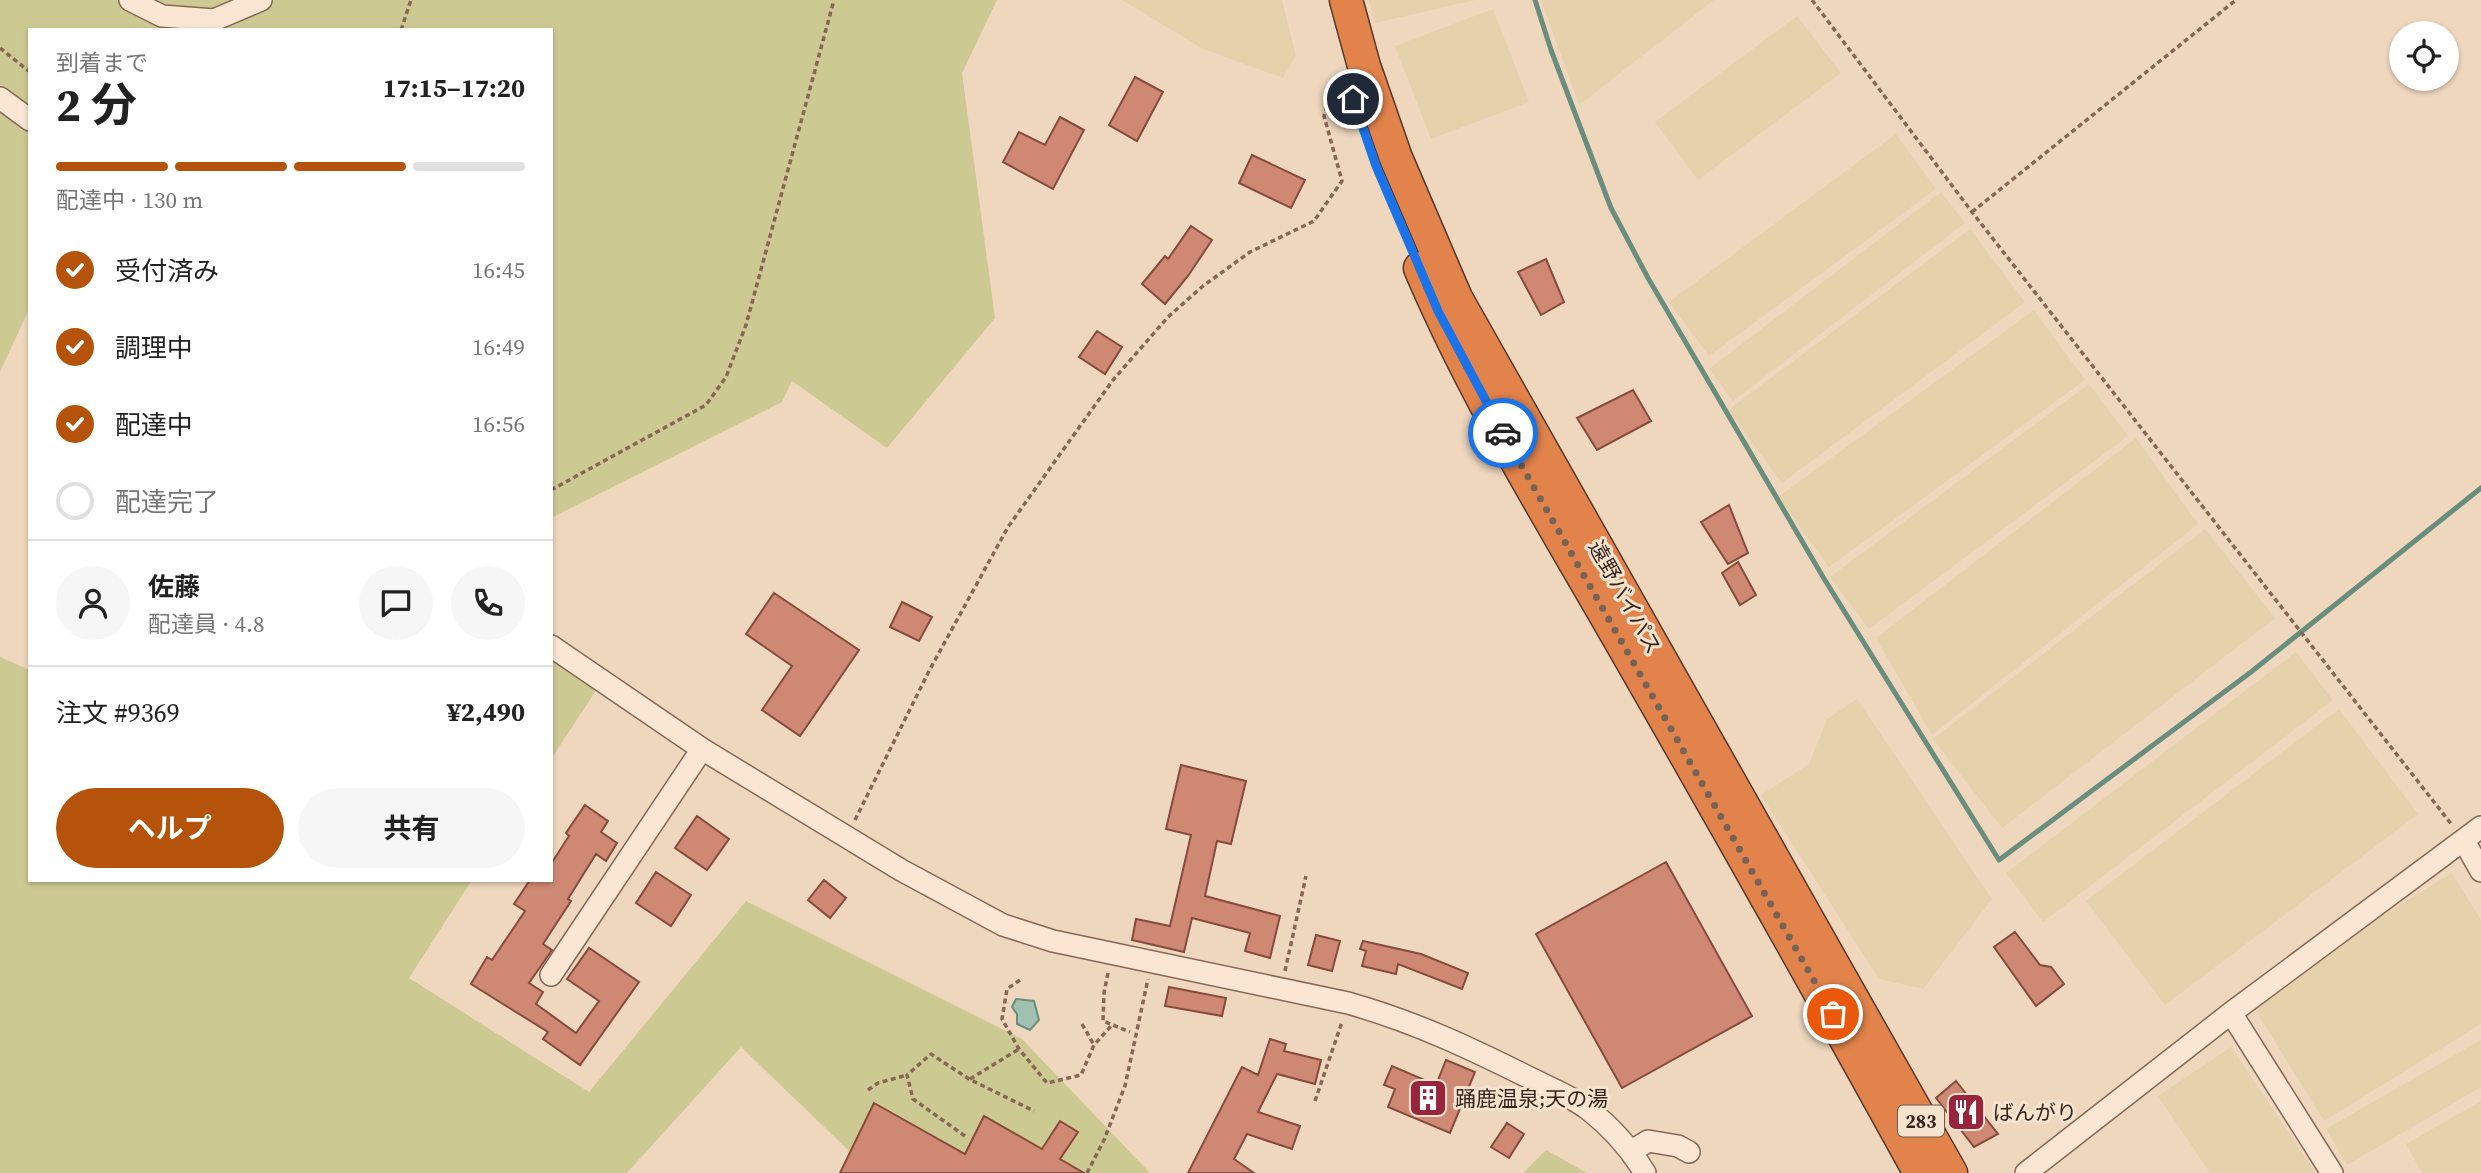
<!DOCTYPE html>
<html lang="ja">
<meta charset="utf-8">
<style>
:root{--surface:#fff;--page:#f6f6f6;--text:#222;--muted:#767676;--line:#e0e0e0;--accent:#b45309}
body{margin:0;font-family:"Source Serif 4","Noto Sans JP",serif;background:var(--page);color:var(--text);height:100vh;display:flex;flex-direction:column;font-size:26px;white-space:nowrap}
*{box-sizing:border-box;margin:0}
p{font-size:23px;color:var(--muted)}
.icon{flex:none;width:38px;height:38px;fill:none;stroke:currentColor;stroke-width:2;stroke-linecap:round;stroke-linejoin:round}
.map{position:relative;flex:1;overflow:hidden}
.panel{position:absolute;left:28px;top:28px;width:525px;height:854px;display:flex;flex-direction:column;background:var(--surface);border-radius:0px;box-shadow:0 2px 5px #0004}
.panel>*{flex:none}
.tools{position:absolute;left:2389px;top:21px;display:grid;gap:14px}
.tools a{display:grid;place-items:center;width:70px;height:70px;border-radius:50%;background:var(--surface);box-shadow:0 2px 5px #0004;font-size:35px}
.pin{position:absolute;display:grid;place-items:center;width:60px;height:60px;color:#fff;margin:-30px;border:4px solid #fff;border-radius:50%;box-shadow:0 2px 7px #0007}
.courier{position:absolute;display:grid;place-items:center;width:70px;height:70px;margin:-35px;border:5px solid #1a73e8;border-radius:50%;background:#fff;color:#222;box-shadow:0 2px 9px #0007}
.summary em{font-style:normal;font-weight:700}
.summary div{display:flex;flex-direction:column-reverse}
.summary{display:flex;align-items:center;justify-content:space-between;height:119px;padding:0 28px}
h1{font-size:46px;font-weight:700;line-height:52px}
.bar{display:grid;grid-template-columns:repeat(4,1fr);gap:10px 7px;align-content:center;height:84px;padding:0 28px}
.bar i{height:9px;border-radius:5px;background:var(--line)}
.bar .selected{background:var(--accent)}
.bar p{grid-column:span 4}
.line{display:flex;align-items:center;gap:18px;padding:0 28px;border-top:2px solid var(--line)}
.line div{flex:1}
.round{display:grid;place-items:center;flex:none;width:74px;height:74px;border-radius:37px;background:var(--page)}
ol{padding:0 28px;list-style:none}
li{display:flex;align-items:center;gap:21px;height:77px}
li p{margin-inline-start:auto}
li .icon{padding:7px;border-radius:50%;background:var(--accent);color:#fff;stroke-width:4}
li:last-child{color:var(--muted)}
li i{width:38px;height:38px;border:4px solid var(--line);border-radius:50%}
.cta{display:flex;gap:14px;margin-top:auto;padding:14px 28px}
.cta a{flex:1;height:80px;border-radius:42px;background:var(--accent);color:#fff;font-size:28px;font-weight:700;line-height:80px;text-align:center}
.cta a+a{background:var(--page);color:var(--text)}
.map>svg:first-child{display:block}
</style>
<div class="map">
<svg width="2481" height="1173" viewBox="0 0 2481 1173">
<rect width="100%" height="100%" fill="#efd7be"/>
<path fill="#e5d1ab" d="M1122,0h160l14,56 -13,22 -80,-29z
M1369,0h106l-100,23z
M1541,0h173l-135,105z
M1493,9l36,93 -98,37 -36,-93z
M1797,16l44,57 -143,107 -43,-58z
M1896,134l40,55 -227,167 -40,-54z
M1941,192l24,31 -232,178 -24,-32z
M1970,229l55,73 -243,181 -54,-73z
M2034,310l51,70 -256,187 -51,-70z
M2089,384l39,52 -259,193 -39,-52z
M2136,438l62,86 -266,211 -56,-97z
M2205,529l70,89 -273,210 -69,-89z
M2296,652l37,48 -290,222 -37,-49z
M1857,699l135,200 -69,90 -44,-10 -118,-184 48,-31 18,-45z
M2339,709l79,105 -253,191 -79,-104z
M2452,873l29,47v104l-157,97 -76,-123z
M2481,1040v47l-134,78 -21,-36z
M2231,1047l85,126h-106l-52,-77z
M2481,1101v72h-59l-16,-29z"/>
<path fill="#cdc992" d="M0,0h997l-35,73 33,245 -108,130 -95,-67 -10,21 -229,115 -2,-487h-521v277l-30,65z
M0,657l30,13v210h442l-63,98 180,114 157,-191 276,138 128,134h-278l-131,-126 -114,126h-627z
M551,657l46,32 -46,70z
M1546,1150l41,23h-64z"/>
<path fill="#a2c0b2" stroke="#698e7e" stroke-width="2" d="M1016,999l18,2 5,19 -9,10 -13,-6v-10l-5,-7z"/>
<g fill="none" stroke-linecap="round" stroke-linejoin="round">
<path stroke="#698e7e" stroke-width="5" d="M1535,0l16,50 60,158 37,70 175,299 176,283 252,-188 230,-184"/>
</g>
<path fill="#ce8873" stroke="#874b3c" stroke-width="2" d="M1135,77l28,15 -26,49 -28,-16z
M1060,117l24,13 -31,59 -50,-27 16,-30 26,13z
M1252,155l53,25 -14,28 -52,-25z
M1191,226l21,14 -24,36 -23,28 -23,-20 23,-28 3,3z
M1546,259l18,43 -23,13 -23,-43z
M1097,331l25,16 -17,27 -26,-17z
M1633,390l18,31 -54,29 -20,-32z
M1729,505l19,48 -20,11 -27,-42z
M1738,562l18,33 -16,10 -18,-32z
M774,593l85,57 -59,86 -38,-26 30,-44 -46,-32z
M902,602l30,15 -13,24 -29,-14z
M1181,765l65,16 -15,63 -14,-3 -12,55 75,20 -10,42 -25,-7 5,-18 -58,-15 -8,34 -52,-12 4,-21 34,7 21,-91 -25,-6z
M585,805l23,16 -7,11 16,11 -11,18 -10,-7 -28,45 3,2 -28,43 9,6 -23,33 14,9 -7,12 40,29 23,-32 -32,-22 22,-31 50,34 -59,83 -37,-26 5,-7 -77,-48 16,-27 5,3 33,-49 -11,-7 16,-24h21v-16l18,-28 -3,-3z
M697,816l32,23 -22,31 -32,-22z
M1666,862l86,154 -130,72 -86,-154z
M656,872l35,23 -20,31 -35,-23z
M824,880l22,18 -16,20 -22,-18z
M2015,932l25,33 11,2 13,17 -28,22 -42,-59z
M1316,935l24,6 -8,30 -24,-6z
M1363,941l58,13 47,19 -6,16 -64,-25 -2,10 -34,-8 4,-15 -6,-2z
M1169,987l57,11 -4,18 -57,-10z
M1270,1039l16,5 -2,7 37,9 -6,24 -38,-10 -19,38 42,14 -8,23 -45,-15 -13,25 20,14h-66l54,-106 16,8z
M1446,1060l29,12 -25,61 -62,-26 7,-18 -11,-4 8,-19 44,19z
M1956,1081l42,53 -24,13 -38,-49z
M874,1103l91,51 19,-38 58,33 18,-28 18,11 -18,27 24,14h-244z
M1507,1123l17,11 -15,24 -18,-11z"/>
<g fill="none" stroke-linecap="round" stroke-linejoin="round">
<g stroke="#886756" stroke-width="24">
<path id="minor" d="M130,0l32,16 52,4 47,-20
M0,98l30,22
M551,646l151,103 199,121 102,55 50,16 295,62c68,19 126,47 188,78 18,9 36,16 52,28 23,18 42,39 57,64
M2464,841l17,30
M551,975l151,-226
M2231,1013l101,160
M1632,1151l16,-10 30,5 11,6
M2026,1173l205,-160 250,-186"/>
</g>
<g stroke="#55372b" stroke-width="35">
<path id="highway" d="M1346,0l18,66 32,92 60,140 495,875
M1420,268c55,130 134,257 205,381 100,174 198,348 295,524"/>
</g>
<path stroke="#886756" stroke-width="3.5" stroke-dasharray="5 3.5" stroke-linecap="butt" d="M1812,0l160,212 480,613
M401,30l10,-30
M0,48l30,24
M1972,212l264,-212
M551,490l155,-85 20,-28 20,-52 88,-325
M855,820l74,-149 79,-144 105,-147 55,-63 35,-31 47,-34 64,-31 28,-40 -18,-65 5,-17 15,-20
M1285,971l21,-95
M1108,973l-4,20 -1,28 27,11
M1020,980l-13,9 -5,30 17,30 28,34 34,-8 13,-30 18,-20
M1082,1024l12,21
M970,1079l49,-30
M868,1090l10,-7 29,-8
M1315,1101l27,-79
M965,1136l-52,-37 -6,-24 24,-21 38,25 65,32
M1087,1173l17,-33 21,-54 23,-107"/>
<use href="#minor" stroke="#fae6d2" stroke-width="21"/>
<use href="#highway" stroke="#e2834b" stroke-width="32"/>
</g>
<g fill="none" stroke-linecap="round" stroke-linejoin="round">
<path stroke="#776355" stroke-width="7" stroke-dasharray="0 12.6" d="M1503,433l330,581"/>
<path stroke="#1a73e8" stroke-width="9" d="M1353,99l23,67 62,145 65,122"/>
</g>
<defs>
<g id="building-square" transform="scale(2.0125)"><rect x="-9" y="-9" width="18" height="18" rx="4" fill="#98253b" stroke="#f6e3ce"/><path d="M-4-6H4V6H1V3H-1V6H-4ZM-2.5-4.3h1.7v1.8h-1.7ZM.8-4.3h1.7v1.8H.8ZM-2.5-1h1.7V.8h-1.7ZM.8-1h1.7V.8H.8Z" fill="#fff"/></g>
<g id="restaurant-square" transform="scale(2.0125)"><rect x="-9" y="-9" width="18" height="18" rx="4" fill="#98253b" stroke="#f6e3ce"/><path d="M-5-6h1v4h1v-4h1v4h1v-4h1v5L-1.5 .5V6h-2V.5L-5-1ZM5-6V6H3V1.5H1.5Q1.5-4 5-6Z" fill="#fff"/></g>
</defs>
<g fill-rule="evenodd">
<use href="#building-square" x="1428" y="1098"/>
<use href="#restaurant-square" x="1966" y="1112"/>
</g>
<g text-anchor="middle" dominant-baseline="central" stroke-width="6" stroke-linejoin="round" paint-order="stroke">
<rect fill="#f6e3ce" stroke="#705d51" stroke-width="2" x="1898" y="1105.5" width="46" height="31" rx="5"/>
<g font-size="19" font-weight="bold" fill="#37241c">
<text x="1921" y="1121">283</text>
</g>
<g font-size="21" fill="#37241c" stroke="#f6e3ce">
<text transform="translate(1625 597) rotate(61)">遠野バイパス</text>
</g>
<g font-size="21" fill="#37241c" stroke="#f6e3ce" text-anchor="start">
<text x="1455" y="1098">踊鹿温泉;天の湯</text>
<text x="1993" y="1112">ばんがり</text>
</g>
</g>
</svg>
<div class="tools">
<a><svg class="icon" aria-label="locate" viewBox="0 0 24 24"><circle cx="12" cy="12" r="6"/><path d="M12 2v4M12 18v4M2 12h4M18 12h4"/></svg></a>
</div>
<div class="pin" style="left:1833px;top:1014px;background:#ea580c"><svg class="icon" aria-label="bag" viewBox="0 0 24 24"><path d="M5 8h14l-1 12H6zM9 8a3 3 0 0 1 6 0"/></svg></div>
<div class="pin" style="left:1353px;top:99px;background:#1f2937"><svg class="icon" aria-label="home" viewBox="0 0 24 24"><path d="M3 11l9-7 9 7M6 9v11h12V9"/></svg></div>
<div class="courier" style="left:1503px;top:433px"><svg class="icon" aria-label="car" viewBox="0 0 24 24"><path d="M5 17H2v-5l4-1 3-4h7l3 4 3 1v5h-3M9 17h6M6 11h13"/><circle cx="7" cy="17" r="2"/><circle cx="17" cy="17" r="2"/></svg></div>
<section class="panel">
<div class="summary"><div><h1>2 分</h1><p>到着まで</p></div><em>17:15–17:20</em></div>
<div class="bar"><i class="selected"></i><i class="selected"></i><i class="selected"></i><i></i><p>配達中 · 130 m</p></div>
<ol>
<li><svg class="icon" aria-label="check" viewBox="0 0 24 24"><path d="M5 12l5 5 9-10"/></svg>受付済み<p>16:45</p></li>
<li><svg class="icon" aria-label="check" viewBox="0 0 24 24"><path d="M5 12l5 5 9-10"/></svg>調理中<p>16:49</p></li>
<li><svg class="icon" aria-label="check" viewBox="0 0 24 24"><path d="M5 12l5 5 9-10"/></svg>配達中<p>16:56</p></li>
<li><i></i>配達完了</li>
</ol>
<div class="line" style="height:126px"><a class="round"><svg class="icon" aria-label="person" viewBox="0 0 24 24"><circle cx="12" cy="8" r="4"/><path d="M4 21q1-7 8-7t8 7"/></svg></a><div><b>佐藤</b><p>配達員 · 4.8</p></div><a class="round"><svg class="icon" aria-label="chat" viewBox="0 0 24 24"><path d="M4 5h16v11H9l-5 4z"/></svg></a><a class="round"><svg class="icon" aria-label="phone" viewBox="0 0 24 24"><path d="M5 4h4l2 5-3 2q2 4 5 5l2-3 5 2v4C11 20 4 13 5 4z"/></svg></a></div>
<div class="line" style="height:91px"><div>注文 #9369</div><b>¥2,490</b></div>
<div class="cta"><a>ヘルプ</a><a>共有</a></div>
</section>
</div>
